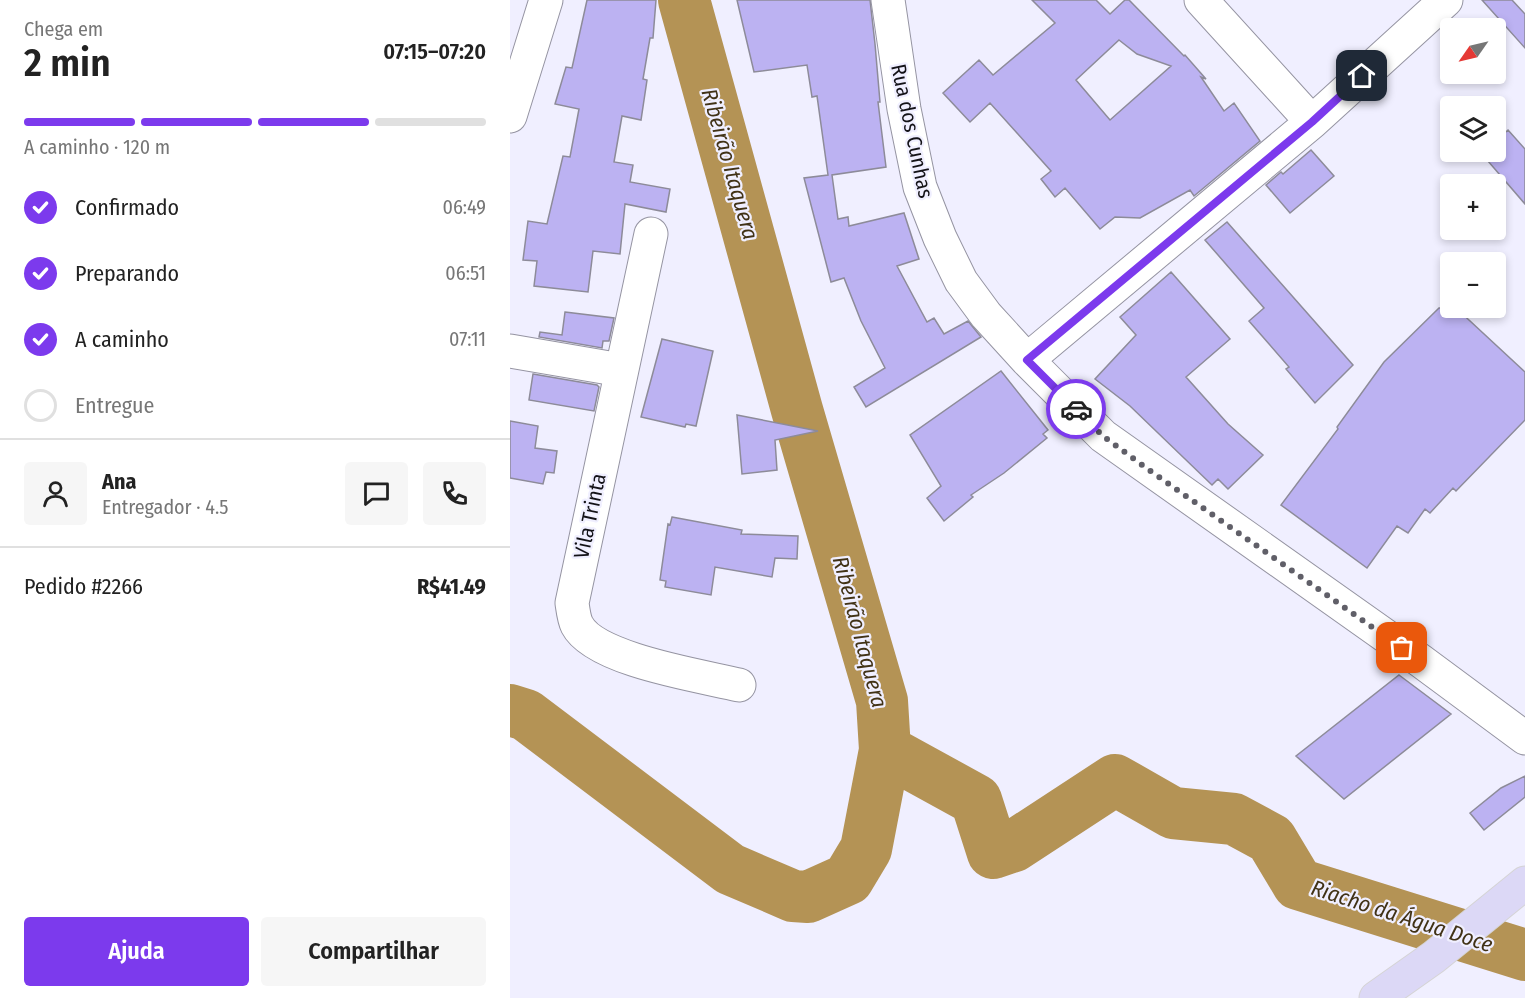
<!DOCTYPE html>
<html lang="pt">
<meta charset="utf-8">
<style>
:root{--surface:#fff;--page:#f6f6f6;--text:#222;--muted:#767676;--line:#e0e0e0;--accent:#7c3aed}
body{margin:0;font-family:"Fira Sans Condensed",sans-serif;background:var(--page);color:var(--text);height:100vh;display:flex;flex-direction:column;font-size:22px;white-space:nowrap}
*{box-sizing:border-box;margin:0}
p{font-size:20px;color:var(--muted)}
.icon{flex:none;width:33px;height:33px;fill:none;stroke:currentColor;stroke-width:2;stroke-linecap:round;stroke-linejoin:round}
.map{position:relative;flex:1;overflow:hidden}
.sheet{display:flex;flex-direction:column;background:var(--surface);width:510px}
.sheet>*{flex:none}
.needle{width:39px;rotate:236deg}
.fabs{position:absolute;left:930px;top:18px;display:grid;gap:12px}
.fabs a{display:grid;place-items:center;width:66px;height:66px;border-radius:6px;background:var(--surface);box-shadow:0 3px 9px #0003;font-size:30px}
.pin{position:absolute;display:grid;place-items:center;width:51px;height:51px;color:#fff;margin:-26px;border-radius:12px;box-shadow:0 3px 9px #0006}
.courier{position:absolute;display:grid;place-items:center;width:60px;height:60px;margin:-30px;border:4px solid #7c3aed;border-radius:50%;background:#fff;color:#222;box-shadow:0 2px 8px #0007}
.overview em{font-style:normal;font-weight:600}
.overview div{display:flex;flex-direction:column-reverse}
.overview{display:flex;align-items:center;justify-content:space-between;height:102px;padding:0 24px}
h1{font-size:39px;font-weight:600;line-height:45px}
.bar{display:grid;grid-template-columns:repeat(4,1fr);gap:9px 6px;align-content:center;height:72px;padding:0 24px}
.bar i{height:8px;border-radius:4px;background:var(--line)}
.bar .active{background:var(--accent)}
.bar p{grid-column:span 4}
.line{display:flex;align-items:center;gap:15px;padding:0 24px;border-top:2px solid var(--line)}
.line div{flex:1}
.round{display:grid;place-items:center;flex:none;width:63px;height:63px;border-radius:6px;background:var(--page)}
ol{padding:0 24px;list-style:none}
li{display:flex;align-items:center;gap:18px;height:66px}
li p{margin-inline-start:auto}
li .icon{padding:6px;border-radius:50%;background:var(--accent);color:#fff;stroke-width:4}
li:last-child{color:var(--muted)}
li i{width:33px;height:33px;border:3px solid var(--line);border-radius:50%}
.action{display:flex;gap:12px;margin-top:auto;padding:12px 24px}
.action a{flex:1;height:69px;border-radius:6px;background:var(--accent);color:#fff;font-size:24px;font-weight:600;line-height:69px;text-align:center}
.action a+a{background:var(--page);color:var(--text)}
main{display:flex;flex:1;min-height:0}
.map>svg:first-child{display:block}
</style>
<main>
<section class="sheet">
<div class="overview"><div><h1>2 min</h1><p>Chega em</p></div><em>07:15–07:20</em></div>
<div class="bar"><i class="active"></i><i class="active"></i><i class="active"></i><i></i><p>A caminho · 120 m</p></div>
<ol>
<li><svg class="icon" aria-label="check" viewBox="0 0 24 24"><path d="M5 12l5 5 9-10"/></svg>Confirmado<p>06:49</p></li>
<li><svg class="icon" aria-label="check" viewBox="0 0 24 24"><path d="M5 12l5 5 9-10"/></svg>Preparando<p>06:51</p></li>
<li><svg class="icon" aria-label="check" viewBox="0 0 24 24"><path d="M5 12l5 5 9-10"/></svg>A caminho<p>07:11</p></li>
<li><i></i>Entregue</li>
</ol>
<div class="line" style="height:108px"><a class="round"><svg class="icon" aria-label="person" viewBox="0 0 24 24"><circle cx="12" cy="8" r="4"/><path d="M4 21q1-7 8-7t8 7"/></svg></a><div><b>Ana</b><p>Entregador · 4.5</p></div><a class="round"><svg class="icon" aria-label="chat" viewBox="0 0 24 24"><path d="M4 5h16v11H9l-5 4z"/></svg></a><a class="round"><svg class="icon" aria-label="phone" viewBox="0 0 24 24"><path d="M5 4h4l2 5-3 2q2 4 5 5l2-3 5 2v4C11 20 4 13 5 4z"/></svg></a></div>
<div class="line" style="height:78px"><div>Pedido #2266</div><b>R$41.49</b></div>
<div class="action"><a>Ajuda</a><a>Compartilhar</a></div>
</section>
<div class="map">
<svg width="1015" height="998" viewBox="0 0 1015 998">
<rect width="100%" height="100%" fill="#f0efff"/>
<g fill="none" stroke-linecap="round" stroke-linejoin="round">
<path stroke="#b49355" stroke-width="52" d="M0,710l16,5 204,154 63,27 15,1 40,-18 18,-30 19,-99 -3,-49 -85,-291 -113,-410
M375,750l91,50 17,53 21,-7 101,-66 58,33 61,6 37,20 27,45 227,71"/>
</g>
<path fill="#bcb2f2" stroke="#8d8b99" stroke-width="1.5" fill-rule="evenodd" d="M77,0h69l-3,38h-3l-7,41 4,1 -6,40 -19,-4 -8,46 19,3 -3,17 40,7 -4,23 -41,-8 -5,50 -27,-3 -5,41 -54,-6 3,-25 -14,-1 5,-39 19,3 16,-68 7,1 9,-48 -24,-5 11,-37 6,1z
M227,0h133l5,44 5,58h-2l8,65 -54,8 6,44 10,-2 1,9 55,-13 15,46 -22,7 30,56 7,-4 10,16 24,-13 13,16 -115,70 -12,-20 31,-19 -24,-47 -17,-43 -13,4 -27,-104 24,-3 -11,-79 -5,1 -5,-32 -53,7z
M522,0h64l14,14 15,-14h4l55,56 1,-1 21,24 -5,-2 23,34 10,-8 26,38 -66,55 -4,-6 -50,28 -25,-1 -15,12 -35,-41 -10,9 -14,-18 10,-8 -61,-68 -20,19 -27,-29 36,-33 14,15 62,-52zM609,40l18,14 34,12 -61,54 -34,-40z
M972,0h30l13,14v34z
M998,130l17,19v55l-44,-51 15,-1v-11z
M801,150l23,26 -44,37 -24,-28 15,-13 2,2z
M717,222l126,143 -38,38 -29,-34 3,-2 -40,-46 15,-13 -59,-68z
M661,272l59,67 -44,38 42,47 35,31 -35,34 -10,-10 -6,6 -82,-79 -35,-27 41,-44 -16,-18z
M929,308h17l69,64v48l-69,71 -3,-3 -23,25 -5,-4 -17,24 -11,-7 -30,42 -86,-63 57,-76 -1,-2 47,-65z
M55,312l49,6 -5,23h-6l-1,7 -63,-11 1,-5 22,3z
M152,339l51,12 -17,75 -10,-2 -1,3 -44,-10z
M491,371l47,59 -5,4 4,4 -43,35 -33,22 2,2 -29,24 -17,-23 14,-12 -31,-51z
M23,374l64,11 2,2 -5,24 -65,-11z
M227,415l81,16 -43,9 2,30 -35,4z
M0,421l28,5 -3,22 22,3 -3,22 -8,-1 -3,12 -33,-6z
M162,517l70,13 -1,4 57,2 -1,23 -22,-1 -3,19 -57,-10 -4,28 -46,-8 1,-6 -6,-1 8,-56 2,1z
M889,675l52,39 -107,85 -48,-43z
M1015,776v21l-41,33 -14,-17 31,-25z"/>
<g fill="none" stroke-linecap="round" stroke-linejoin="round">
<g stroke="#9594a2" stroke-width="35">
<path id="minor" d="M378,0l16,109 16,78 20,51 21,43 25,34 41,45 76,76 318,225 104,77
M691,0l111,122
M0,116l36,-116
M141,234l-79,369c1,7 2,16 5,22 18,35 125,51 162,60
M0,351l111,19
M517,360l285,-238 134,-122"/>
</g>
<g stroke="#d5d4d5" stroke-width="35">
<path id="major" d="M866,998l58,-41 91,-74"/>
</g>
<use href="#minor" stroke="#fff" stroke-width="33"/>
<use href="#major" stroke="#dcd8f6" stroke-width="33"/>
</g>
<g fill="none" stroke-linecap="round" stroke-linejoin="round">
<path stroke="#605f68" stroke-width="6" stroke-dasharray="0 10.8" d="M566,409l27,27 46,34 253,178"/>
<path stroke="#7c3aed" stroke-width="8" d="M566,409l-49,-49 285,-238 50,-46"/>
</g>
<g text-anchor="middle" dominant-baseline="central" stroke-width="4.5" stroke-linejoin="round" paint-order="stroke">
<g font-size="21" fill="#131217" stroke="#f0efff">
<text transform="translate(402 131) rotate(78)">Rua dos Cunhas</text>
<text transform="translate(80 516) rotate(-78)">Vila Trinta</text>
</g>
<g font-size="22" font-style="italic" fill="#413216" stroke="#f0efff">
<text transform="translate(220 164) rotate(74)">Ribeirão Itaquera</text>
<text transform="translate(350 632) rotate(75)">Ribeirão Itaquera</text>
<text transform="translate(892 916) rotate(18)">Riacho da Água Doce</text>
</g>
</g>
</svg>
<div class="fabs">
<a><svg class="needle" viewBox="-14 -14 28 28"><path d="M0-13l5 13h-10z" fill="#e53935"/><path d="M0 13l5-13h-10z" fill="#767676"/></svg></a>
<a><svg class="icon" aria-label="layers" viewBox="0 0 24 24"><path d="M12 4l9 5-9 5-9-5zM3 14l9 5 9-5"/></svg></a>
<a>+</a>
<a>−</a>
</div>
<div class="pin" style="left:892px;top:648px;background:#ea580c"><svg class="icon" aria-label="bag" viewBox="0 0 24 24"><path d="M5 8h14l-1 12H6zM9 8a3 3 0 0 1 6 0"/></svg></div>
<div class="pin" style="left:852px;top:76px;background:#1f2937"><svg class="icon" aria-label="home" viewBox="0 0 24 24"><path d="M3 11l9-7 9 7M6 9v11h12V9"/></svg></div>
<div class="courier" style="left:566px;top:409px"><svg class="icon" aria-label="car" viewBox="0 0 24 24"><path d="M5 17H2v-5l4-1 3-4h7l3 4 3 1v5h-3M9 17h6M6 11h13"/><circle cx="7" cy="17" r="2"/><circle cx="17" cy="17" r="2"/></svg></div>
</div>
</main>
